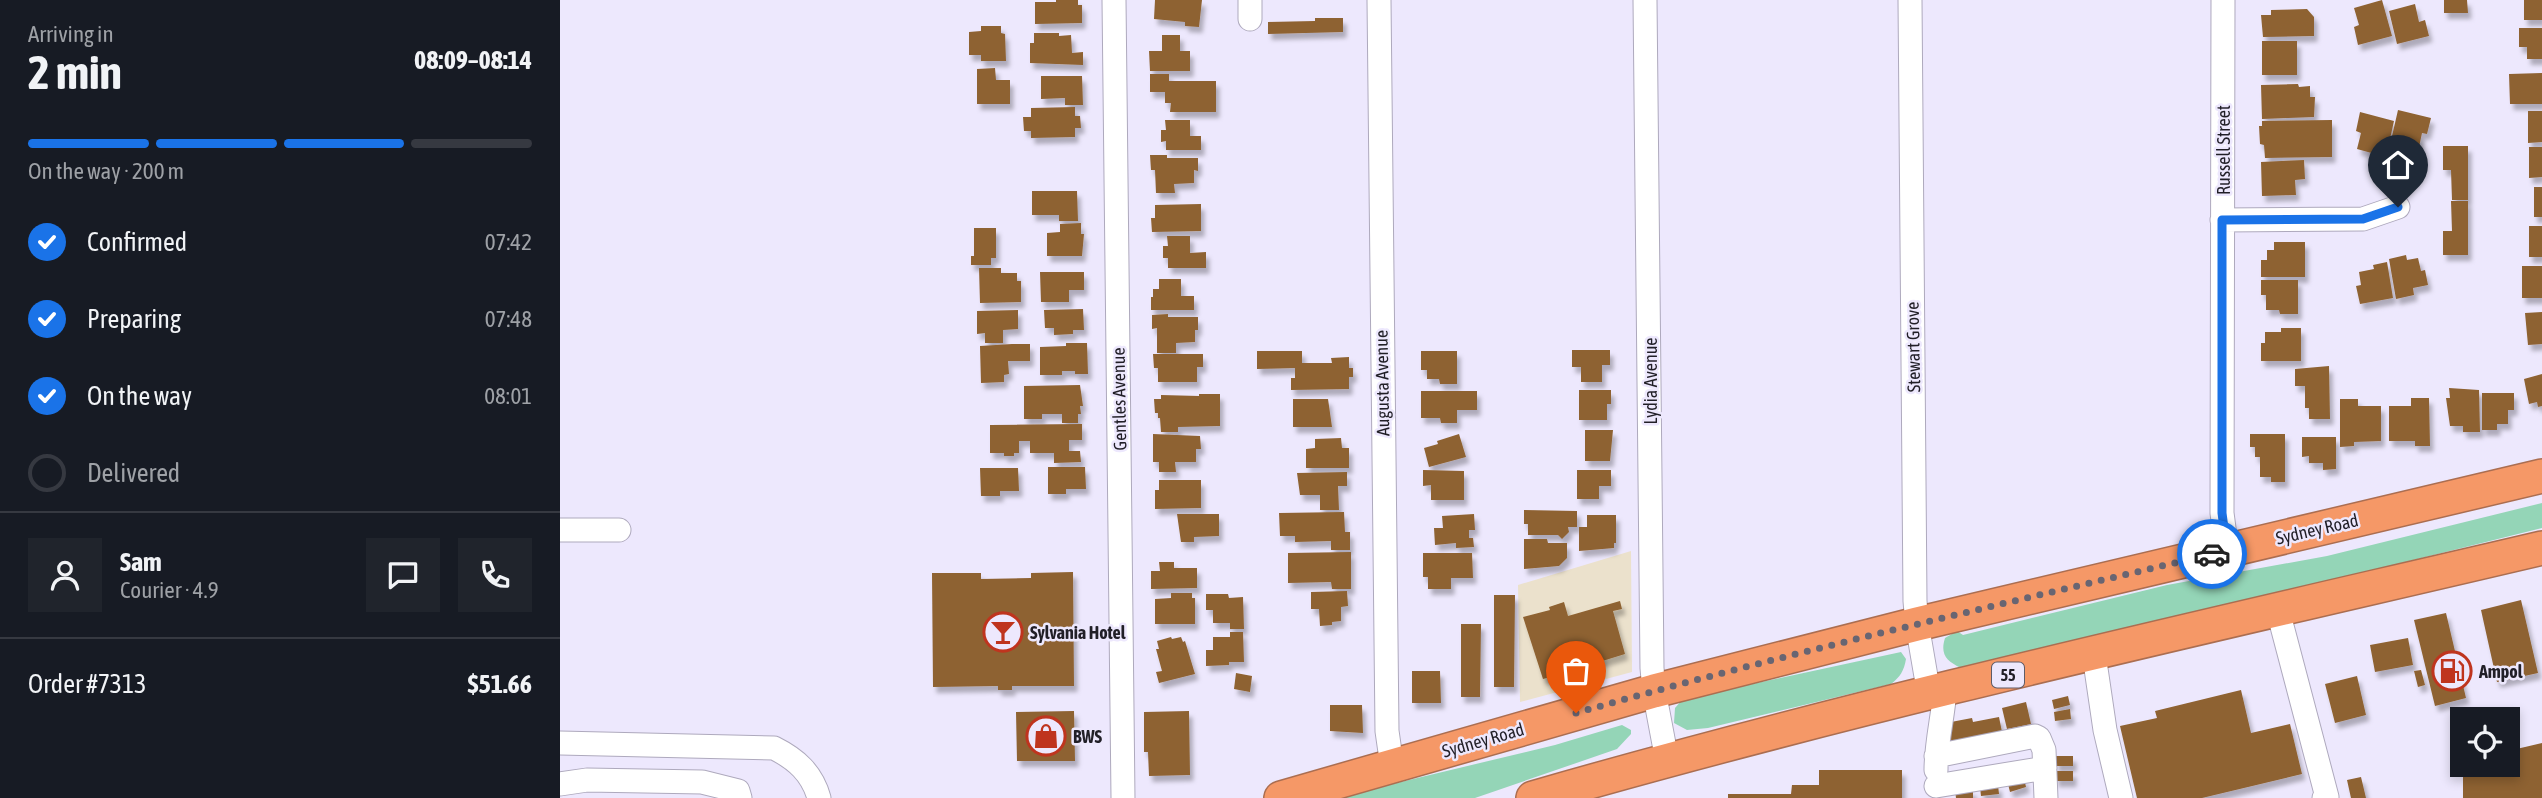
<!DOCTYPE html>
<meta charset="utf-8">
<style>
:root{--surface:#171b24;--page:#20242c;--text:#f1f3f6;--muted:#9ea1a6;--line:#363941;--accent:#1a73e8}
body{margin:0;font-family:"Asap Condensed",sans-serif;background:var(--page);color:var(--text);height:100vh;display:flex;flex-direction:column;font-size:26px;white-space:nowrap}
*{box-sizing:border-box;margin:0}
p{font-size:23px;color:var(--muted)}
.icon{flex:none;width:38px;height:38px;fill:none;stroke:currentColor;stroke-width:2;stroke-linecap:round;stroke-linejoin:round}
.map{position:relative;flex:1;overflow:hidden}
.sheet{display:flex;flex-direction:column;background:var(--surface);width:560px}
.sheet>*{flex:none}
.controls{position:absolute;left:1890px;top:707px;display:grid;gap:14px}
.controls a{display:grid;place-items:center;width:70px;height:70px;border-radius:0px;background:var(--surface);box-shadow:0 4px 10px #0003;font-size:35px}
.pin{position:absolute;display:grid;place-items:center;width:60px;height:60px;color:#fff;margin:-72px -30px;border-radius:50% 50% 50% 0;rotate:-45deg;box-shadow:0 0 7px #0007}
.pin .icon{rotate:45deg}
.courier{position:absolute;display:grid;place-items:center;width:70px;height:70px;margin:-35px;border:5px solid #1a73e8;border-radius:50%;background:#fff;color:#222;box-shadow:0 2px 9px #0007}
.headline em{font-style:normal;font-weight:700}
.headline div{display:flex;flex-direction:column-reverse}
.headline{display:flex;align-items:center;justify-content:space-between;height:119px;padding:0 28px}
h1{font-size:46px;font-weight:700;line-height:52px}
.bar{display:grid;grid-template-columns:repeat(4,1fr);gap:10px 7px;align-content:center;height:84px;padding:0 28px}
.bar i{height:9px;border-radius:5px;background:var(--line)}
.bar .current{background:var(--accent)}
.bar p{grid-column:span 4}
.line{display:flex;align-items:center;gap:18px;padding:0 28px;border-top:2px solid var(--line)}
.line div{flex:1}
.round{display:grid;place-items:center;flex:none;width:74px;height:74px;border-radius:0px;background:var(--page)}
ol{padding:0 28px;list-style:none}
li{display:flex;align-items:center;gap:21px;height:77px}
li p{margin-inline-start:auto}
li .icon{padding:7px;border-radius:50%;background:var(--accent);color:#fff;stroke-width:4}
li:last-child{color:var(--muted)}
li i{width:38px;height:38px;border:4px solid var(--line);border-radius:50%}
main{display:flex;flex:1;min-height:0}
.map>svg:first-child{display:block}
</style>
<main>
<section class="sheet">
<div class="headline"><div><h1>2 min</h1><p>Arriving in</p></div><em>08:09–08:14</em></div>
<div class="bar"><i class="current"></i><i class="current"></i><i class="current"></i><i></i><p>On the way · 200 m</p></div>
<ol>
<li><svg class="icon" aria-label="check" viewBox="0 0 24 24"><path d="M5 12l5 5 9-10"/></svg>Confirmed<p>07:42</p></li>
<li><svg class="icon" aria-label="check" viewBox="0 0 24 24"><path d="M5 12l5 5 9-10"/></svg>Preparing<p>07:48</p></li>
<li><svg class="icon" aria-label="check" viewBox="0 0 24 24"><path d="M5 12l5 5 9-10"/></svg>On the way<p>08:01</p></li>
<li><i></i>Delivered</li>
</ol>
<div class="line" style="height:126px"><a class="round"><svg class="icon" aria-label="person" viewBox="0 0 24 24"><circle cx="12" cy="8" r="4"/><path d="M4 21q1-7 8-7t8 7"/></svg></a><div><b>Sam</b><p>Courier · 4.9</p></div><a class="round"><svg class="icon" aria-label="chat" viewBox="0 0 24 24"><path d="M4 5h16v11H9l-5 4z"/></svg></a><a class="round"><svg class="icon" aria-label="phone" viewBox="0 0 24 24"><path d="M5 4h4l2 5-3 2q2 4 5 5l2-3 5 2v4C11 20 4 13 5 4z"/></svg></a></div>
<div class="line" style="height:91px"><div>Order #7313</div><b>$51.66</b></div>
</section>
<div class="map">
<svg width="1982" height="798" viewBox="0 0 1982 798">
<defs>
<filter id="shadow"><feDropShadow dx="3.5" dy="6" stdDeviation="2" flood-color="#0004"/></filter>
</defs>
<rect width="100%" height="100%" fill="#ede8fd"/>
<path fill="#ebe1cc" d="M1071,551l1,121 -112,30 -2,-117z"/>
<path fill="#94d5b7" d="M1982,503v25l-289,72 -292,68c-15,-7 -21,-14 -16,-30l12,-7 6,4 204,-50 160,-29z
M1341,652l5,7c-2,12 -6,18 -15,25l-183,44 -21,2 -13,-7 1,-15 7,-8 14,-4z
M1062,725l9,5v4l-14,15 -142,49h-141l221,-53z"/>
<path fill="#8e6231" filter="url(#shadow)" d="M496,0h22v5h4v18l-47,1v-22h21z
M595,0h47l-3,27 -14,-1v-4l-31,-3z
M1822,0l10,36 -34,9 -4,-18 5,-2 -5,-17z
M1884,0h23l1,13h-24z
M1964,0h18v20h-18z
M1855,4l4,18 6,-2 4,16 -32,8 -8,-33z
M1747,9l7,8v19l-51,1 -2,-22h10v-5z
M755,18h28v14l-75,2v-12l47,-1z
M421,26h20v7l4,1 1,27h-25v-6h-12v-23l12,-1z
M1959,28h23v31h-15v-12h-8z
M474,33h25v3l12,-1 1,18 11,-1v13l-53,-2v-20h4z
M602,35h18v16h10v20h-40l-1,-20h13z
M1702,41h35v34h-35z
M435,68l1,12h14v24h-33v-35z
M1982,73v31h-32l-1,-30z
M590,74h19v7h47v31h-46l1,-9h-6v-11h-15z
M481,76h41l1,29h-18v-7l-24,1z
M1738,84l1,3 11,-1v11h5l-1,20 -52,2 -1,-34z
M515,107v9h5l1,12h-6v9l-44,1v-7h-7l-1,-14h8v-9z
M1838,110l33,8 -4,16 -5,-1 -4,19 -28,-7z
M1968,111h14v31l-14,1z
M1800,112l34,9 -8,36 -29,-8 4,-16 -5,-2z
M605,120h25v16h11v14h-35v-9l-5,1v-12h5z
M1772,120v37l-67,1 -1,-13 -4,-1 -1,-18h3v-5z
M1883,146h25v54h-16l-1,-30h-8z
M1969,147h13v30l-13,1z
M590,155h17v3h31v13l-4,-1v13l-20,1 1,9h-19l-1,-23h-4z
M1744,160l1,19 -10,1 1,15 -34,1 -1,-34z
M1974,187h8v30h-8z
M472,191h45l1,30h-19v-6h-27z
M1891,201h17v54h-25v-24h9z
M641,204v27l-49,1 -1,-14h4v-13z
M521,223v11h3l-2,22h-35v-23l13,-1v-8z
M1969,226h13v31h-13z
M414,228h22v30h-5v7h-20v-9h3z
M607,236h23v17l16,-1v16h-38v-10h-5v-12h5z
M1714,242h31v35h-44v-17h6v-10h7z
M1846,255l1,5 11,-2 3,13 4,-1 3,15 -15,3 1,7 -18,4 -7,-40z
M1827,262l6,36 -33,6 -4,-18 5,-1 -2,-13 15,-3 -1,-4z
M1962,266h20v32h-20z
M419,268h22v5h16v8h4v21l-41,1z
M480,272h44v18h-15v12h-28z
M599,279h22v17h13v14h-43v-13h2v-8h6z
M1701,280h37v34h-18l-1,-4h-13v-15h-5z
M523,309l1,21h-11v4l-19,1v-7h-9l-1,-18z
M458,310v19l-15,1v13h-18v-10l-8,1v-23z
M1982,312v32l-14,1 -3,-32z
M608,314v3h30v13h-3v12l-19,1v10h-19v-25l-5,1v-14z
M1721,328h20v33h-40v-18h4v-11h16z
M506,343h21l1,31h-13v-3h-13v4h-22v-28l26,-1z
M452,344h18v17h-22l1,13 -5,1v7l-23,1 -1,-37z
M1012,350h38v15h-8v17h-21v-15h-9z
M697,351h45v12h30l-1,-5 18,-1v11h4v9h-4v12l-58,1v-12h4v-10l-38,1z
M861,351h36v33h-17l-1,-5h-12v-9h-6z
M593,354h50v13h-6v15h-39v-14h-4z
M1769,366l1,53h-21v-11h-4v-22h-10v-17z
M1982,374v32l-4,1 -1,-5 -8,2 -5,-25z
M520,385l3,21h-3l1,8h-3v9h-16v-9h-20v5h-18v-33z
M1889,388l30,2 1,42h-17v-6h-13l-4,-28h4z
M1019,390h32v14h-4v16h-28z
M861,391h56v19h-20v13h-16l-1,-5h-19z
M1922,393h32v17h-6v14h-11v6h-15z
M639,394h21v32l-42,1v5h-17l-1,-14h-2v-5h-3l-1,-14h7v-4l38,1z
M1851,398h18l1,48h-15v-5h-26v-35h22z
M733,399h35l4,28h-39z
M1780,399h18v7h23v35l-27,1v4l-14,1z
M522,424v16h-13v11h11l1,11 -27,1v-10h-24v-12h-11v12h-5v3h-10v-3h-14v-28z
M1025,430h28l-3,31h-25z
M593,434l47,2 1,13h-5v13h-21l1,10h-17v-10h-6z
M899,434l7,23 -37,10 -5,-19 14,-4 -1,-3z
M1690,434h35v48h-14v-5h-11v-20h-5v-10h-5z
M1742,437h34v32l-13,1v-7h-14v-7l-7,1z
M781,438l1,10h7v20h-43v-19l9,-1v-9z
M488,467h37l1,22h-20v5h-18z
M420,468h38l1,23h-19v5h-19z
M863,470l41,1v29h-33v-15l-8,1z
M1017,470h34v16h-12v13h-22z
M787,472v14h-9l1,24h-19v-15h-20l-3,-22z
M599,480h42v28l-46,1v-19h4z
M964,510l53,1v16h-9l1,5 -7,7 -4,-4h-30v-11h-4z
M784,512l1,20h5v18h-19v-9l-36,1v-6h-15l-1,-23z
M617,514h42v22l-25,1v5h-13z
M914,514l1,16h-6v8h4l1,9 -18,1v-5l-21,2 -1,-17h9l-1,-12z
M1027,515h29v28h-2v5l-35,3v-24h8z
M964,539h23l1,4h19v15l-8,8 -35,3z
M791,552v37h-19l-1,-7 -43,1v-30z
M863,553h49l1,25h-22v11h-23v-12h-5z
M599,562h15v6h23v20l-46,1v-18h9z
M513,572l1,114h-62v4h-14v-4l-65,1 -1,-114h49v6l50,-1v-5z
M787,591l1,15 -7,1v14l-9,1v3l-12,1 -1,-17h-8v-17z
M611,593h21v5h3v26h-40v-25l16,-1z
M646,594h22l1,4 14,-1 1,32h-14v-6h-17v-13h-7z
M934,595h21l-1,92h-20z
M1961,600l17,73 -41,9 -16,-72z
M1060,601l2,8 -9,2 12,43 -29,9v2l-13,4 1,2 -15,4 -1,-3 -25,7 -20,-62 27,-7 -1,-3 15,-5 4,14z
M1886,613l20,85 -31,8 -21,-86z
M901,624h20l-1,73h-19z
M670,632h13l1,30h-15v3l-23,1v-16h7v-13h17z
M611,637l1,2 9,-2 2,5 2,-1 10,33 -36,9 -3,-11 6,-1 -6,-22h3l-2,-8z
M1848,638l5,27 -38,7 -5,-27z
M1861,670l4,15 -7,2 -4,-16z
M852,671h28l1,32h-29z
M676,673l16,3 -2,16 -16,-3z
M1797,676l9,39 -31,8 -10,-39z
M1681,690l10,43 39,-9 12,50 -100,24h-65l-17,-72 37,-8 -2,-7z
M1508,696l2,9 -16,4 -2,-9z
M1466,702l5,22 -24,5 -5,-21z
M770,705h32l1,28 -33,-2z
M1510,709l1,10 -16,2 -1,-9z
M514,711l1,50h-58l-1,-49z
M629,711l1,64 -41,1 -1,-24h-4v-40z
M1439,717l3,15 -50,11 -4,-15 3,-6 21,-4 1,4z
M1982,743v55h-79v-33h45v-14z
M1495,756h18v10h-18z
M1259,770h83v28h-174v-4h63l1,-9h27z
M1495,771h18v10h-18z
M1801,777l5,21h-15l-4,-18z
M1464,778l2,9 -16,5 -2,-8z
M1438,785l1,9 -18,2 -1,-9z
M1395,790h18v8h-17z"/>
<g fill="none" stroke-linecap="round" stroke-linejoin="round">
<g stroke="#aea9bd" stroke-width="25">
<path id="minor" d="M554,0l9,798
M690,0v19
M819,0l8,731 3,21 5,13
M1085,0l7,668 2,23 13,69
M1350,0l5,601 2,23 12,70
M1663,0l-1,513 5,38
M1662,220l141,-1 35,-12
M0,530h59
M1718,611l49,186 -3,1
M1534,655l11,75 16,68
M0,743l214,5c22,11 38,25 45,50
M1376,756l99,-20 4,2 5,12 2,48
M1376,770c0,-27 7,-53 9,-80
M0,784l27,-4 115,2 36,9 2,7
M1376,786l109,-18"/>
</g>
<g stroke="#ab6e51" stroke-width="36">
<path id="highway" d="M721,798l373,-107 263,-67 625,-148
M973,798c333,-96 672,-171 1009,-250"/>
</g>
<use href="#minor" stroke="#fff" stroke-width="23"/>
<use href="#highway" stroke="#f59867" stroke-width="33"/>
</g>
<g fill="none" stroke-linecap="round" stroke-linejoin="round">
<path stroke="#686572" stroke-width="7" stroke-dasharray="0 12.6" d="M1016,713c210,-60 423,-108 636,-159"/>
<path stroke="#1a73e8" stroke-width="9" d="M1652,554l15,-3 -5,-38v-293l141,-1 35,-12"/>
</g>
<defs>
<g id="bar-ring" transform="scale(2.0125)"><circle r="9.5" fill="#ede8fd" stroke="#bf341e" stroke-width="1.5"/><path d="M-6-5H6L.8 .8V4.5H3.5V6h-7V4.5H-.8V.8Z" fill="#bf341e"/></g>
<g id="fuel-ring" transform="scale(2.0125)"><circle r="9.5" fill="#ede8fd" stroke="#bf341e" stroke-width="1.5"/><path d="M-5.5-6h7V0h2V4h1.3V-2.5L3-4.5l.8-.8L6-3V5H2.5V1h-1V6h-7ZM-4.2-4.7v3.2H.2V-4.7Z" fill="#bf341e"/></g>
<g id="shop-ring" transform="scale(2.0125)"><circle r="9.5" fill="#ede8fd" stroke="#bf341e" stroke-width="1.5"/><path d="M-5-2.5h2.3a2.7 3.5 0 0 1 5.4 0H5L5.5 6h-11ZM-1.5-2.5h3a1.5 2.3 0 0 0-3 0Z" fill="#bf341e"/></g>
</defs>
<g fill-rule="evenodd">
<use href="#bar-ring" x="443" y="632"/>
<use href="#fuel-ring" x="1892" y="671"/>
<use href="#shop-ring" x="486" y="736"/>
</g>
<g text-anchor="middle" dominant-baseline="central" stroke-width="5" stroke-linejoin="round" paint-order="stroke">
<rect fill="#ede8fd" stroke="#5e5b67" stroke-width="2" x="1432" y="662.5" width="32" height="25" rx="5"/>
<g font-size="16" font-weight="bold" fill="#211f27">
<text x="1448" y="675">55</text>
</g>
<g font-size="18" fill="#211f27" stroke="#ede8fd">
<text transform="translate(1663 150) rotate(-90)">Russell Street</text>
<text transform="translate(1353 347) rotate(-91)">Stewart Grove</text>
<text transform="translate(1090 381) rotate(-90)">Lydia Avenue</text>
<text transform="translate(822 383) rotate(-91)">Augusta Avenue</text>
<text transform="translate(559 399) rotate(-91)">Gentles Avenue</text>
<text transform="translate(1757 529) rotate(-13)">Sydney Road</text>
<text transform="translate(923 740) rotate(-16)">Sydney Road</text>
</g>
<g font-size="18" font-weight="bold" fill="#211f27" stroke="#ede8fd" text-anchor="start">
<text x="470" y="632">Sylvania Hotel</text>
<text x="1919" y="671">Ampol</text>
<text x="513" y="736">BWS</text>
</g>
</g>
</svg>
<div class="controls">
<a><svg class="icon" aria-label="locate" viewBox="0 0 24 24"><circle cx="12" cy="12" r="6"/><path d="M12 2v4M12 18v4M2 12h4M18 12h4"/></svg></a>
</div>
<div class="pin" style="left:1016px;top:713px;background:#ea580c"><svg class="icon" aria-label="bag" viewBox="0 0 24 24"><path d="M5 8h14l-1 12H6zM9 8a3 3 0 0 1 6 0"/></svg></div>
<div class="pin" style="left:1838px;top:207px;background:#1f2937"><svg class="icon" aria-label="home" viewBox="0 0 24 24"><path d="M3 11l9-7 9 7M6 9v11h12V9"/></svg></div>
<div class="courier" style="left:1652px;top:554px"><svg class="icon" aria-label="car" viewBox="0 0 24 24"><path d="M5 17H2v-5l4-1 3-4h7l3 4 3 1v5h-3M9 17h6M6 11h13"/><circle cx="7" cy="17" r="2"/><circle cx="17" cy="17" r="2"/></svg></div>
</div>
</main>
